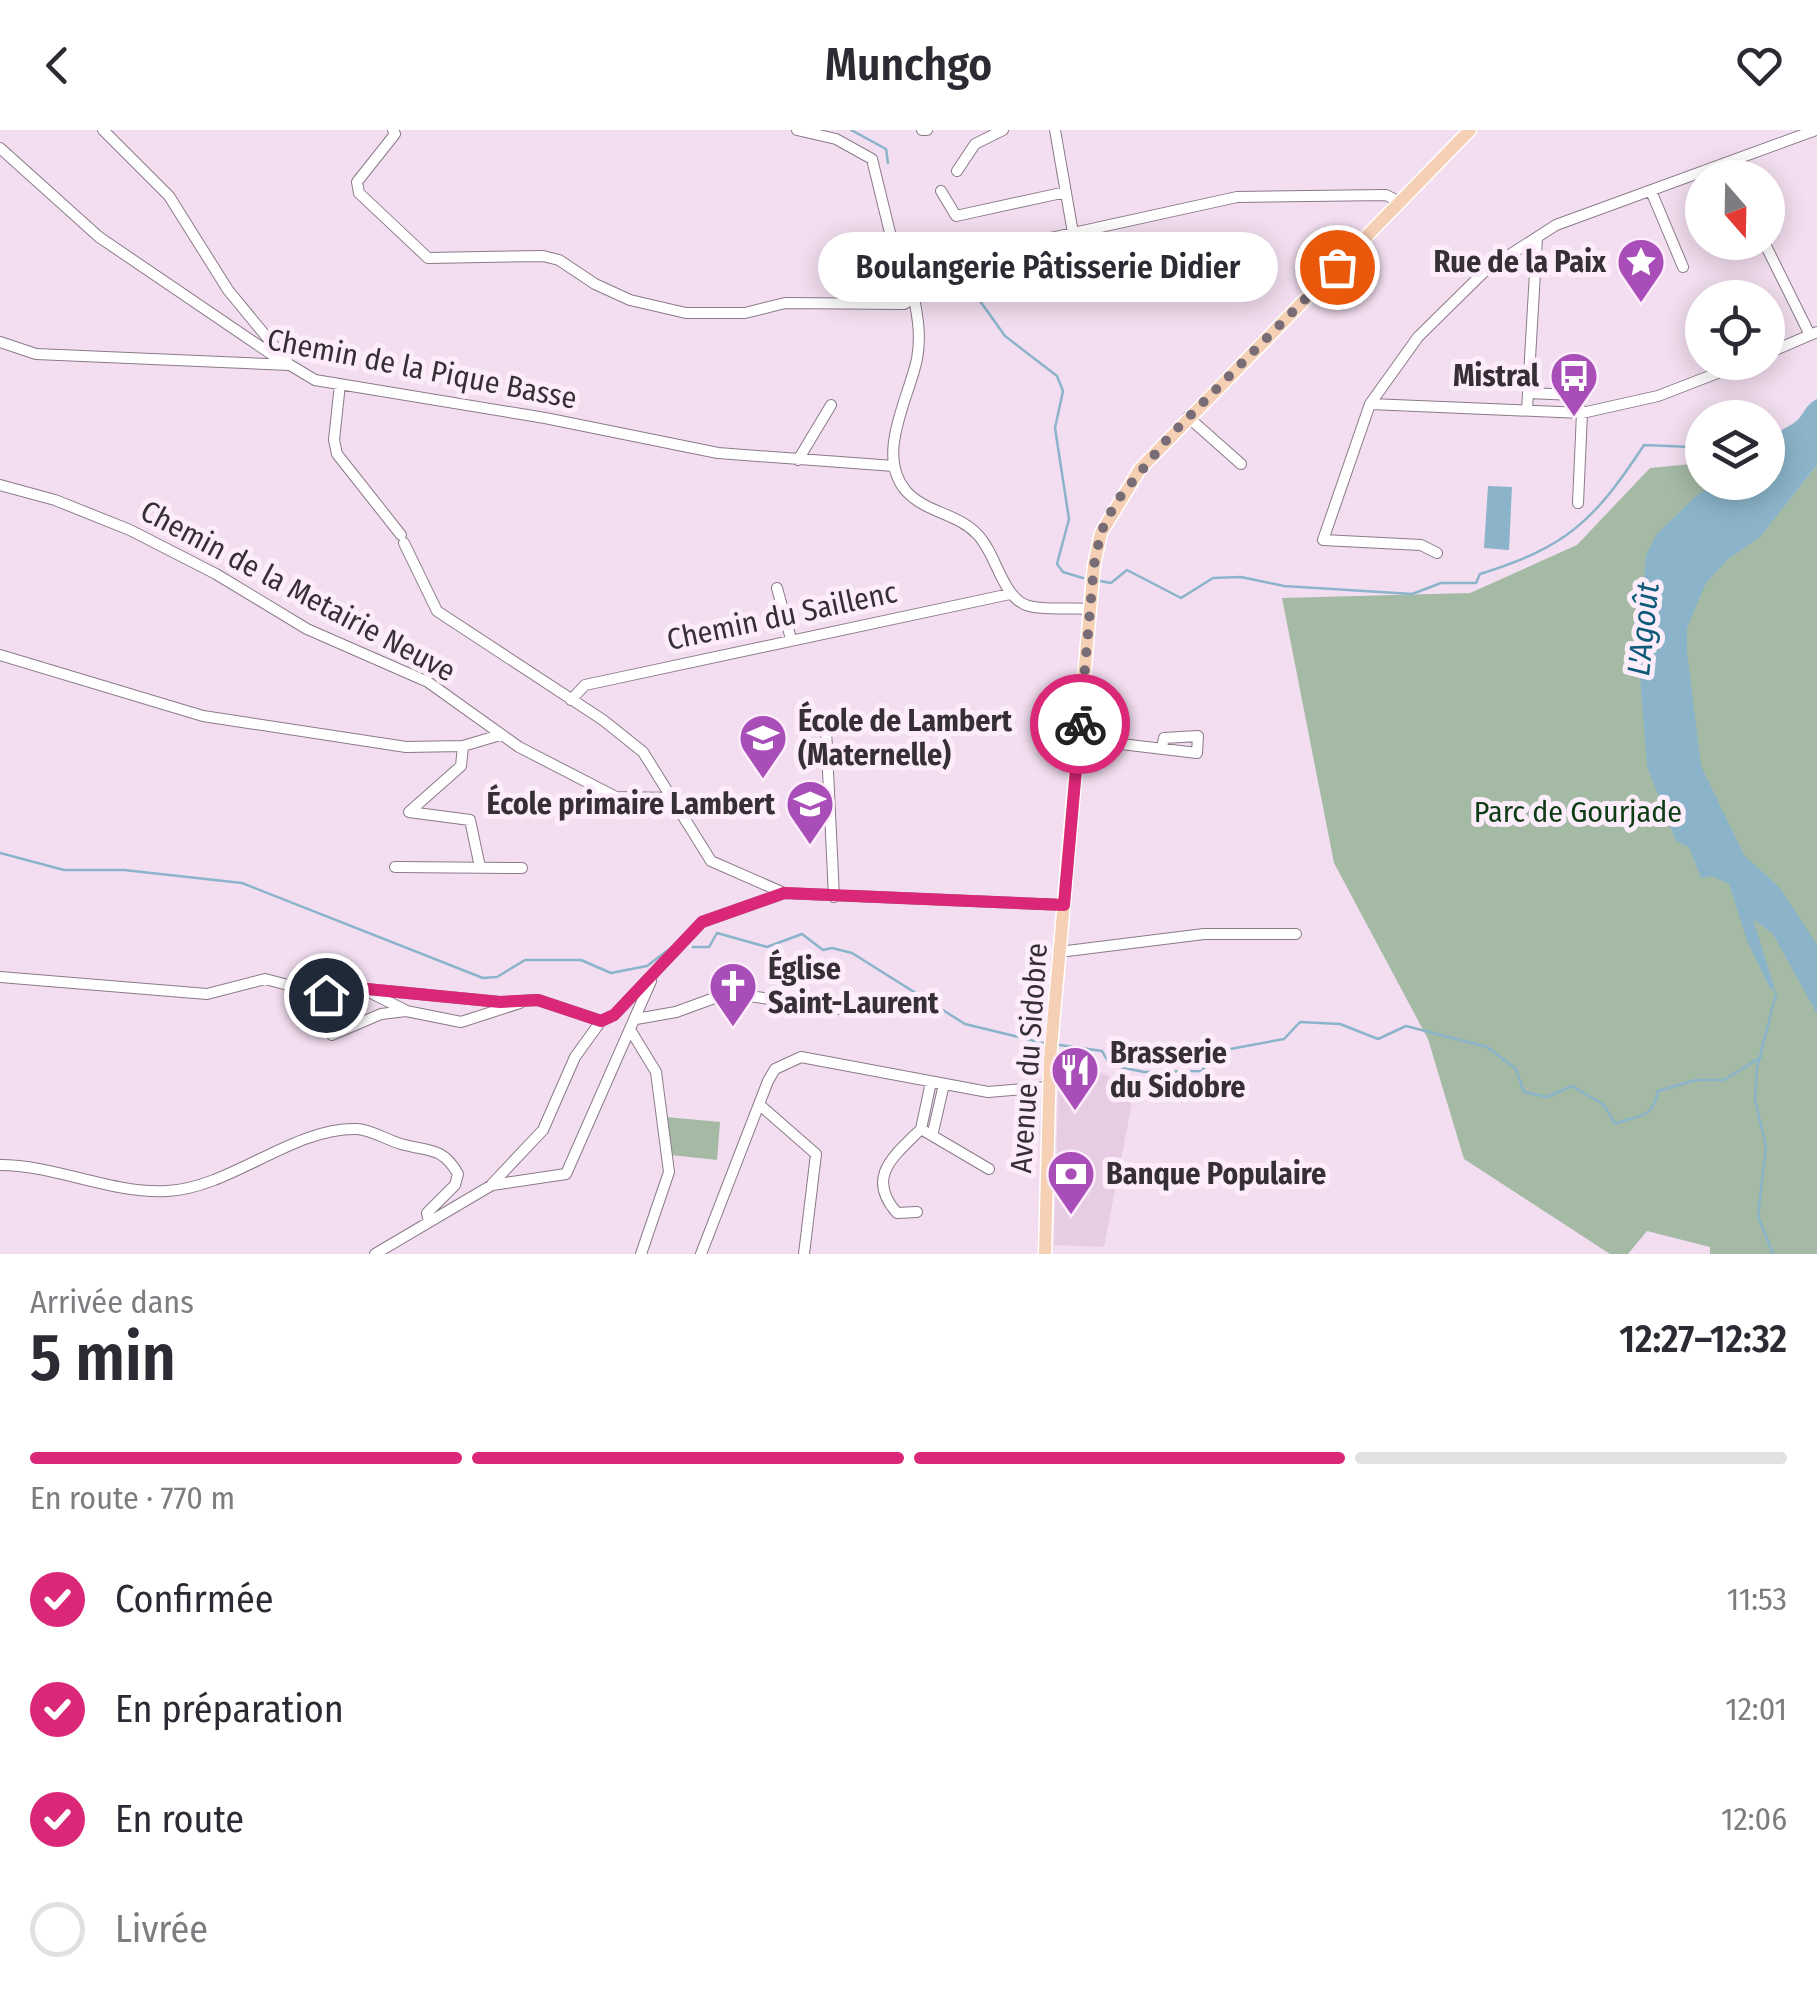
<!DOCTYPE html>
<html lang="fr">
<meta charset="utf-8">
<style>
:root{--surface:#fff;--page:#f7f7f7;--text:#2b2b33;--muted:#7c7c81;--line:#e1e1e2;--accent:#db2777}
body{margin:0;font-family:"Fira Sans Condensed",sans-serif;background:var(--page);color:var(--text);height:100vh;display:flex;flex-direction:column;font-size:38px;white-space:nowrap}
*{box-sizing:border-box;margin:0}
p{font-size:32px;color:var(--muted)}
.icon{flex:none;width:55px;height:55px;fill:none;stroke:currentColor;stroke-width:2;stroke-linecap:round;stroke-linejoin:round}
.map{position:relative;height:1124px;overflow:hidden}
.panel{display:flex;flex-direction:column;background:var(--surface);flex:1}
.panel>*{flex:none}
.needle{width:65px;rotate:160deg}
.buttons{position:absolute;left:1685px;top:30px;display:grid;gap:20px}
.buttons a{display:grid;place-items:center;width:100px;height:100px;border-radius:50%;background:var(--surface);box-shadow:0 5px 25px #0003;font-size:50px}
.pin{position:absolute;display:grid;place-items:center;width:85px;height:85px;color:#fff;margin:-42px;border:5px solid #fff;border-radius:50%;box-shadow:0 2px 10px #0007}
.courier{position:absolute;display:grid;place-items:center;width:100px;height:100px;margin:-50px;border:8px solid #db2777;border-radius:50%;background:#fff;color:#222;box-shadow:0 2px 12px #0007}
.bubble{position:absolute;height:70px;border-radius:35px;background:var(--surface);box-shadow:0 5px 25px #0003;font-size:32px;font-weight:600;line-height:70px;text-align:center}
.headline em{font-style:normal;font-weight:600}
.headline div{display:flex;flex-direction:column-reverse}
.headline{display:flex;align-items:center;justify-content:space-between;height:170px;padding:0 30px}
h1{font-size:65px;font-weight:600;line-height:75px}
.bar{display:grid;grid-template-columns:repeat(4,1fr);gap:15px 10px;align-content:center;height:120px;padding:0 30px}
.bar i{height:12px;border-radius:8px;background:var(--line)}
.bar .on{background:var(--accent)}
.bar p{grid-column:span 4}
ol{padding:0 30px;list-style:none}
li{display:flex;align-items:center;gap:30px;height:110px}
li p{margin-inline-start:auto}
li .icon{padding:10px;border-radius:50%;background:var(--accent);color:#fff;stroke-width:4}
li:last-child{color:var(--muted)}
li i{width:55px;height:55px;border:5px solid var(--line);border-radius:50%}
header{display:flex;justify-content:space-between;align-items:center;height:130px;padding:0 30px;background:var(--surface);font-size:45px;font-weight:600}
.map>svg:first-child{display:block}
</style>
<header><svg class="icon" aria-label="back" viewBox="0 0 24 24"><path d="M15 5l-7 7 7 7"/></svg>Munchgo<svg class="icon" aria-label="heart" viewBox="0 0 24 24"><path d="M12 20l-8-8c-3-5 5-10 8-4 3-6 11-1 8 4z"/></svg></header>
<div class="map">
<svg width="1817" height="1124" viewBox="0 0 1817 1124">
<rect width="100%" height="100%" fill="#f2def0"/>
<path fill="#e7cde4" d="M1059,924l65,29 9,15 -29,149 -50,-2z"/>
<path fill="#a4baa5" d="M1702,333v19l55,1 20,32 40,-50v789h-107v-7l-63,-16 -19,23h-18l-146,-95 -36,-120 -94,-176 -52,-265 188,-5 107,-48 73,-77z
M666,987l54,5 -3,38 -46,-5z"/>
<path fill="#8bb4ca" d="M1817,269v66l-57,72 -33,23 -21,23 -19,45v23l14,115 43,89 36,33 37,57v69l-44,-80 -20,-15 23,74 -6,-5 -22,-45 -19,-59 -17,-8 -11,2 -12,-31 -13,-6 -29,-75 -9,-117 8,-94 10,-20 41,-40 22,-12 49,-1v-40c9,-11 15,-12 26,-19 10,-7 11,-19 23,-24z
M1488,356l24,1 -3,63 -25,-2z"/>
<g fill="none" stroke-linecap="round" stroke-linejoin="round">
<path stroke="#8bb4ca" stroke-width="2.5" d="M851,0l35,19 2,14
M948,138l32,33 25,35 52,40 6,15 -8,37 14,91 -12,45 6,8 20,6
M1768,298l1,-1
M1100,451l11,2 16,-13 54,28 32,-20 28,-1 43,9 128,8 29,-11h35l4,-9c87,-27 114,-53 164,-129l47,2 11,-5
M0,723l64,17h60l118,13 241,95 14,-1 28,-17h56l30,13 36,-7 33,-25
M693,817h16l8,-14 50,14 35,-13 21,16 9,-2 20,5 113,71 78,19
M1060,915l42,6 8,14 34,7 58,-1 12,-19 70,-13 16,-17 40,2 38,15 28,-13 81,21 29,22 8,23 23,5 25,-11 32,19 11,19c23,-10 37,-3 43,-33l38,-11h28l37,-23
M1773,1124l-15,-38 8,-70 -11,-46 2,-32 19,-74"/>
<g stroke="#8b7a89" stroke-width="12">
<path id="minor" d="M103,0l66,66 59,94 60,73
M393,0l2,4 -38,48 2,11 69,65 115,-2 16,4 36,24 35,16 56,13h59l40,-10 119,1 10,-6
M797,0l39,9 36,20 20,82 31,47
M922,0h5
M1055,0l18,103
M0,18l99,89 181,123
M957,41l18,-27 28,-14
M941,61l15,25 110,-24
M1651,61l32,76
M1764,112l46,93
M1508,126l26,15
M0,212l36,12 254,11 25,15 230,38 173,35 176,13
M1768,223l49,-21
M340,254l-6,56 3,14 64,81
M1528,263l46,2 8,18 -4,90
M1370,274l212,9 76,-17 88,-34
M1527,280l10,-172
M1188,287l53,47
M798,330l33,-55
M0,355l55,15 75,30 86,44 91,55 121,53 91,65 97,50 57,1
M404,413l33,68 166,109 40,32 68,109 73,32
M1437,423l-16,-8 -98,-5 47,-136 48,-67 68,-67 70,-45 260,-95
M777,458l14,51
M1091,479c-20,-2 -43,2 -62,-3 -27,-7 -32,-52 -52,-72 -20,-21 -51,-21 -71,-43 -31,-36 3,-93 11,-132 4,-21 1,-41 -3,-61l31,-34 24,-8 268,-59 149,-2 14,7
M0,525l203,61 203,31 57,-1 37,-11
M571,570l14,-15 425,-91
M826,599l8,168
M1079,609l118,14 1,-17 -34,2 -2,9
M463,616l-2,20 -52,46 61,8 10,47
M395,737l127,1
M1059,822l145,-18h92
M0,847l207,17 58,-15 61,16 20,-8 154,15 38,-2 63,21 13,-6 88,-93 82,-29 281,12
M367,861l38,19
M636,889l40,-7 52,-19 112,16
M631,901l25,41 13,100 -28,82
M332,905l49,-21 25,-3 55,11 59,-19
M931,952l-10,47 68,40
M761,976l55,48 -12,100
M933,1002l11,-48
M0,1035c56,0 111,29 167,26 64,-3 126,-64 190,-62 15,1 30,11 44,15 28,8 41,2 57,30l-3,11 -28,28 2,9
M492,1054l51,-54 32,-73 26,-36
M917,1082l-20,1c-32,-36 -3,-57 24,-84
M375,1124l117,-69 74,-11 85,-193
M701,1124l67,-173 7,-12 26,-12 187,35 60,-5"/>
</g>
<g stroke="#fff" stroke-width="15">
<path id="major" d="M1045,1124l5,-195 44,-494 7,-32 39,-64 330,-339"/>
</g>
<use href="#minor" stroke="#fff" stroke-width="10"/>
<use href="#major" stroke="#f5d0b5" stroke-width="12"/>
</g>
<g fill="none" stroke-linecap="round" stroke-linejoin="round">
<path stroke="#786c77" stroke-width="10" stroke-dasharray="0 18" d="M1080,594l14,-159 7,-33 15,-30 53,-65 168,-170"/>
<path stroke="#db2777" stroke-width="12" d="M326,865l20,-8 154,15 38,-2 63,21 13,-6 88,-93 82,-29 280,12 16,-181"/>
</g>
<defs>
<g id="sight-pin" transform="scale(2.5)"><path d="M0 17L-7.5 6A9.5 9.5 0 1 1 7.5 6Z" fill="#a94eb9" stroke="#fdedfb"/><path d="M0-6L1.8-2.2L6-1.7L2.9 1.2L3.7 5.4L0 3.3L-3.7 5.4L-2.9 1.2L-6-1.7L-1.8-2.2Z" fill="#fff"/></g>
<g id="bus-pin" transform="scale(2.5)"><path d="M0 17L-7.5 6A9.5 9.5 0 1 1 7.5 6Z" fill="#a94eb9" stroke="#fdedfb"/><path d="M-5-6H5V4H4V6H2V4H-2V6H-4V4H-5ZM-3.5-4V0h7V-4ZM-3.5 1.2v1.5H-2V1.2ZM2 1.2v1.5H3.5V1.2Z" fill="#fff"/></g>
<g id="school-pin" transform="scale(2.5)"><path d="M0 17L-7.5 6A9.5 9.5 0 1 1 7.5 6Z" fill="#a94eb9" stroke="#fdedfb"/><path d="M0-5L7-2L0 1L-7-2ZM-4 1L0 2.5L4 1V4Q0 6-4 4Z" fill="#fff"/></g>
<g id="church-pin" transform="scale(2.5)"><path d="M0 17L-7.5 6A9.5 9.5 0 1 1 7.5 6Z" fill="#a94eb9" stroke="#fdedfb"/><path d="M-1.2-6h2.4v3.5h3.3v2.4h-3.3V6h-2.4V-.1h-3.3v-2.4h3.3Z" fill="#fff"/></g>
<g id="restaurant-pin" transform="scale(2.5)"><path d="M0 17L-7.5 6A9.5 9.5 0 1 1 7.5 6Z" fill="#a94eb9" stroke="#fdedfb"/><path d="M-5-6h1v4h1v-4h1v4h1v-4h1v5L-1.5 .5V6h-2V.5L-5-1ZM5-6V6H3V1.5H1.5Q1.5-4 5-6Z" fill="#fff"/></g>
<g id="bank-pin" transform="scale(2.5)"><path d="M0 17L-7.5 6A9.5 9.5 0 1 1 7.5 6Z" fill="#a94eb9" stroke="#fdedfb"/><path d="M-6-4H6V4H-6ZM0-2.3a2.3 2.3 0 1 0 0 4.6a2.3 2.3 0 1 0 0-4.6Z" fill="#fff"/></g>
</defs>
<g fill-rule="evenodd">
<use href="#sight-pin" x="1641" y="132"/>
<use href="#bus-pin" x="1574" y="246"/>
<use href="#school-pin" x="763" y="608"/>
<use href="#school-pin" x="810" y="674"/>
<use href="#church-pin" x="733" y="856"/>
<use href="#restaurant-pin" x="1075" y="940"/>
<use href="#bank-pin" x="1071" y="1044"/>
</g>
<g text-anchor="middle" dominant-baseline="central" stroke-width="10" stroke-linejoin="round" paint-order="stroke">
<g font-size="30" font-weight="bold" fill="#372f36" stroke="#fdedfb" text-anchor="start">
<text x="1606" y="132" text-anchor="end">Rue de la Paix</text>
<text x="1539" y="246" text-anchor="end">Mistral</text>
<text x="798" y="591">École de Lambert<tspan x="798" dy="34">(Maternelle)</tspan></text>
<text x="775" y="674" text-anchor="end">École primaire Lambert</text>
<text x="768" y="839">Église<tspan x="768" dy="34">Saint-Laurent</tspan></text>
<text x="1110" y="923">Brasserie<tspan x="1110" dy="34">du Sidobre</tspan></text>
<text x="1106" y="1044">Banque Populaire</text>
</g>
<g font-size="30" fill="#372f36" stroke="#fdedfb">
<text transform="translate(422 239) rotate(11)">Chemin de la Pique Basse</text>
<text transform="translate(298 461) rotate(28)">Chemin de la Metairie Neuve</text>
<text transform="translate(782 486) rotate(-12)">Chemin du Saillenc</text>
<text transform="translate(1029 928) rotate(-86)">Avenue du Sidobre</text>
</g>
<g font-size="30" fill="#0c3d15" stroke="#fdedfb">
<text x="1578" y="682">Parc de Gourjade</text>
</g>
<g font-size="32" font-style="italic" fill="#0e5b79" stroke="#fdedfb">
<text transform="translate(1643 499) rotate(-84)">L'Agoût</text>
</g>
</g>
</svg>
<div class="buttons">
<a><svg class="needle" viewBox="-14 -14 28 28"><path d="M0-13l5 13h-10z" fill="#e53935"/><path d="M0 13l5-13h-10z" fill="#7c7c81"/></svg></a>
<a><svg class="icon" aria-label="locate" viewBox="0 0 24 24"><circle cx="12" cy="12" r="6"/><path d="M12 2v4M12 18v4M2 12h4M18 12h4"/></svg></a>
<a><svg class="icon" aria-label="layers" viewBox="0 0 24 24"><path d="M12 4l9 5-9 5-9-5zM3 14l9 5 9-5"/></svg></a>
</div>
<div class="pin" style="left:1337px;top:137px;background:#ea580c"><svg class="icon" aria-label="bag" viewBox="0 0 24 24"><path d="M5 8h14l-1 12H6zM9 8a3 3 0 0 1 6 0"/></svg></div>
<div class="pin" style="left:326px;top:865px;background:#1f2937"><svg class="icon" aria-label="home" viewBox="0 0 24 24"><path d="M3 11l9-7 9 7M6 9v11h12V9"/></svg></div>
<div class="courier" style="left:1080px;top:594px"><svg class="icon" aria-label="bike" viewBox="0 0 24 24"><circle cx="6" cy="16" r="4"/><circle cx="18" cy="16" r="4"/><path d="M6 16l4-8h5l3 8M10 8l3 8H6M13 5h3"/></svg></div>
<div class="bubble" style="left:818px;top:102px;width:460px">Boulangerie Pâtisserie Didier</div>
</div>
<section class="panel">
<div class="headline"><div><h1>5 min</h1><p>Arrivée dans</p></div><em>12:27–12:32</em></div>
<div class="bar"><i class="on"></i><i class="on"></i><i class="on"></i><i></i><p>En route · 770 m</p></div>
<ol>
<li><svg class="icon" aria-label="check" viewBox="0 0 24 24"><path d="M5 12l5 5 9-10"/></svg>Confirmée<p>11:53</p></li>
<li><svg class="icon" aria-label="check" viewBox="0 0 24 24"><path d="M5 12l5 5 9-10"/></svg>En préparation<p>12:01</p></li>
<li><svg class="icon" aria-label="check" viewBox="0 0 24 24"><path d="M5 12l5 5 9-10"/></svg>En route<p>12:06</p></li>
<li><i></i>Livrée</li>
</ol>
</section>
